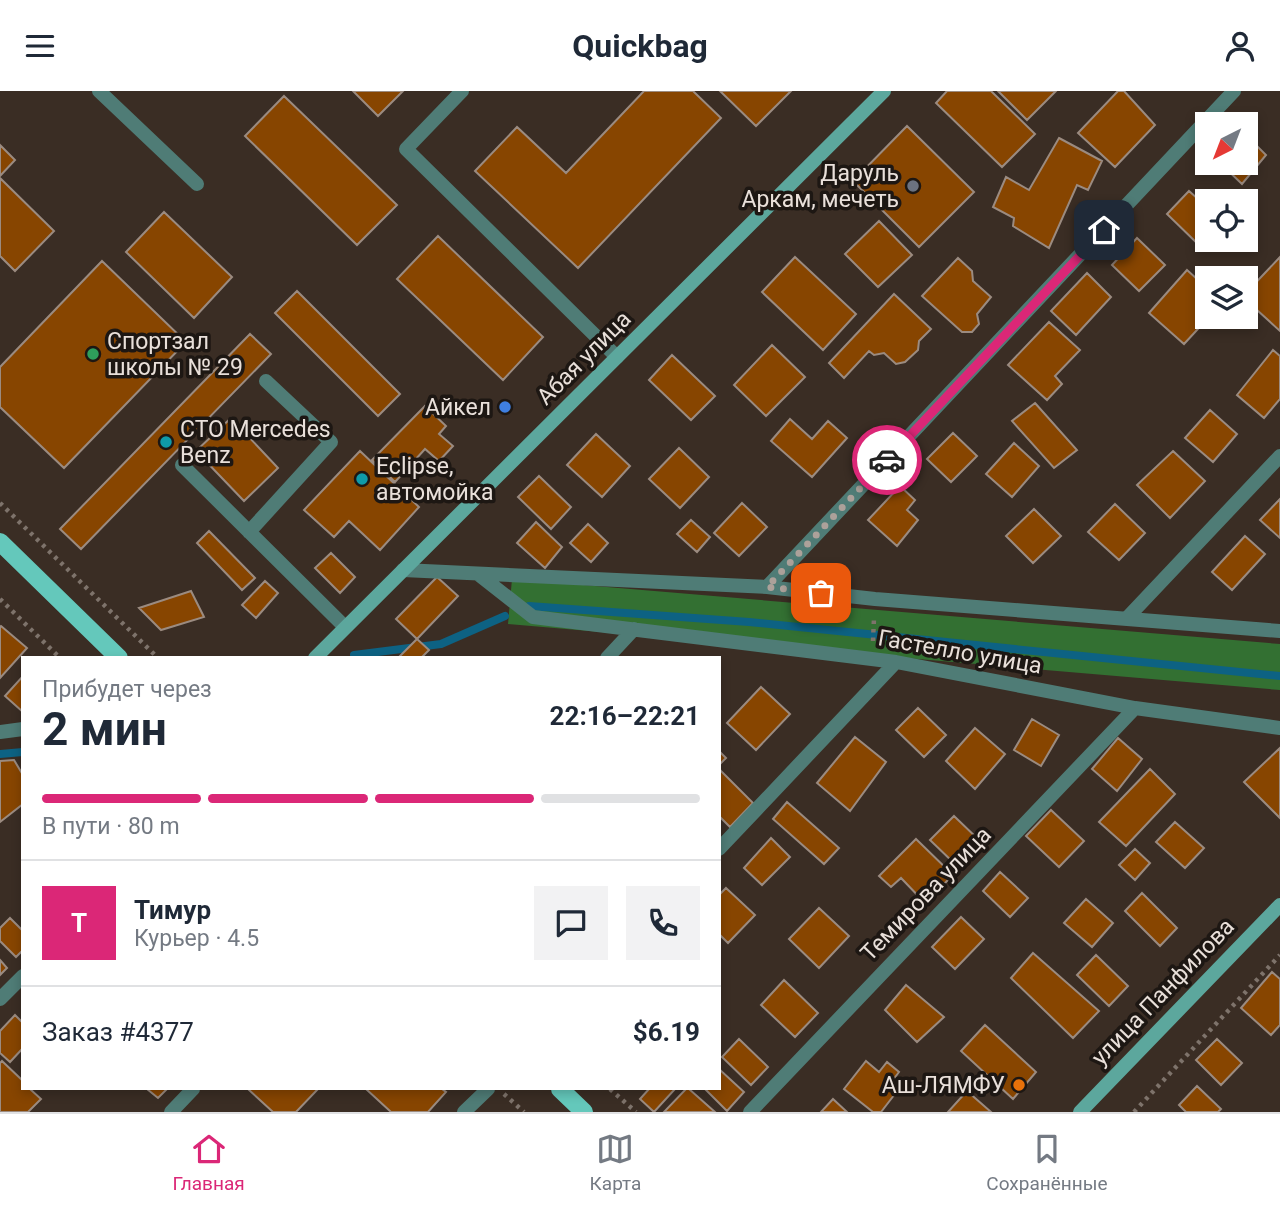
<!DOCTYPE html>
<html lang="ru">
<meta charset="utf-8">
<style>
:root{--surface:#fff;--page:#f2f2f3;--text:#1f2937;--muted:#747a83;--line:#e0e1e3;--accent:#db2777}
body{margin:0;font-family:Roboto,sans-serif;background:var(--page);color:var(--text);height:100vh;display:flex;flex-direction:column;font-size:26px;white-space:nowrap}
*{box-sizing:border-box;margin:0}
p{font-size:23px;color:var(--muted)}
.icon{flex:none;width:38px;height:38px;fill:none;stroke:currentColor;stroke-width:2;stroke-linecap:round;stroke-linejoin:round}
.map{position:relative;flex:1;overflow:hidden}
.details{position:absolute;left:21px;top:565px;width:700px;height:434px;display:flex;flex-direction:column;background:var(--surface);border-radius:0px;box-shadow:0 4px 10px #0003}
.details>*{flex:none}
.needle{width:46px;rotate:222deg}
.controls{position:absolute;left:1195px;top:21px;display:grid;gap:14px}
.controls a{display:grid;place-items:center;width:63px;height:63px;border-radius:0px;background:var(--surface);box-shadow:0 4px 10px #0003;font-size:35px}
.pin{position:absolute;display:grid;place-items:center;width:60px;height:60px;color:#fff;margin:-30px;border-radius:14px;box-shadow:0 4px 10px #0006}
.courier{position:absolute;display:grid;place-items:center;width:70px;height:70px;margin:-35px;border:5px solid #db2777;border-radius:50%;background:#fff;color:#222;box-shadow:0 2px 9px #0007}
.summary em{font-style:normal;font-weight:700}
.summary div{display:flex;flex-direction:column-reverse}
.summary{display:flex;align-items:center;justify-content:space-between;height:119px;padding:0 21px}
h1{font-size:46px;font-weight:700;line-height:52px}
.bar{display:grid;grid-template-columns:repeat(4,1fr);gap:10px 7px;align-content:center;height:84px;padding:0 21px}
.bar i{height:9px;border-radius:5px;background:var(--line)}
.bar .current{background:var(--accent)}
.bar p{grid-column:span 4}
.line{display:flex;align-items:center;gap:18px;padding:0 21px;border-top:2px solid var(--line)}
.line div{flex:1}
.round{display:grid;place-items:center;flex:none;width:74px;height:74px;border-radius:0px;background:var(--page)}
header{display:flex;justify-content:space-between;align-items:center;height:91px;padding:0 21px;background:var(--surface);font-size:32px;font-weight:700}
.tabs{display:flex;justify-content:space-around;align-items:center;height:98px;border-top:2px solid var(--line);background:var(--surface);font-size:19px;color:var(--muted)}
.tabs a{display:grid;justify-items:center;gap:4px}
.tabs .current{color:var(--accent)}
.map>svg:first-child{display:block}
</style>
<header><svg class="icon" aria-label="menu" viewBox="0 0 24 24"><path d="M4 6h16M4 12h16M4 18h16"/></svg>Quickbag<svg class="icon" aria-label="person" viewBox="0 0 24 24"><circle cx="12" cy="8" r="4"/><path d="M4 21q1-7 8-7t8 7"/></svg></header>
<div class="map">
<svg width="1280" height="1021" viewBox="0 0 1280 1021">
<rect width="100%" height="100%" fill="#3a2d24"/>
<path fill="#337032" d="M512,488l768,65v46l-772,-66z"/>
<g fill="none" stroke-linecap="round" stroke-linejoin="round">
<path stroke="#0d6283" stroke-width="8" d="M529,515l220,16 531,54
M354,564l87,-11 64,-28
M0,663l23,-2"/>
</g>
<path fill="#874500" stroke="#9b8b80" stroke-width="2" d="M353,0h50l-25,25z
M644,0h49l28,27 -143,150 -103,-97 42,-44 49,46z
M720,0h71l-35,35z
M947,0h44l44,43 -33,33 -66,-64z
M998,0h58l-29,29z
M1118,0h6l31,34 -40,42 -37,-34z
M284,5l113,109 -40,40 -112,-109z
M907,35l67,66 -55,55 -66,-66z
M1246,44l20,20 -24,29 -22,-21h26z
M1059,47l43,23 -14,29 -11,-5 -28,63 -36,-22 1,-8 -21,-11 13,-30 23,13z
M0,54l15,15 -15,16z
M0,87l54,53 -39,40 -15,-15z
M1189,100l19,17v32l-7,7 -34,-33z
M164,121l68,65 -38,41 -68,-66z
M879,130l33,34 -34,32 -33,-33z
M438,145l105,101 -40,43 -106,-101z
M1137,147l28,27 -26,26 -27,-26z
M795,166l61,57 -33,36 -61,-58z
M1280,166v74l-34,-31v-7z
M958,167l14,13 1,10 18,16 -14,17 2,10 -7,8h-10l-40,-36z
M102,170l84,81 -122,126 -64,-61v-40z
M1187,179l21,19v15l-3,3 3,1v9h1l-25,27 -35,-31z
M1087,182l24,24 -35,38 -25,-24z
M297,200l103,103 -22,22 -103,-103z
M894,203l37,35 -12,12 -1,9 -13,12 -9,2 -12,-11 -10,2 -5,-4 -25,27 -15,-15z
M1049,231l31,28 -25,26 7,8 -15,16 -39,-35z
M250,243l21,20 -190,195 -21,-20z
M772,254l33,32 -39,39 -32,-31z
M1273,259l7,6v43l-16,19 -27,-23z
M672,264l43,41 -24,24 -42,-40z
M1035,312l42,47 -23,18 -42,-47z
M425,315l21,20 -7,8 14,12 -14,15 -14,-12 -30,33 -23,-22z
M1210,319l27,24 -24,28 -28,-24z
M231,327l47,50 -34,33 -48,-50z
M790,328l22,20 16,-18 19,17 -35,39 -41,-36z
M953,342l24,23 -26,26 -24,-23z
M596,343l34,32 -28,31 -35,-32z
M1014,352l25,23 -27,31 -26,-23z
M679,357l30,29 -29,31 -31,-29z
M360,360l59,56 -39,43 -31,-29 -15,16 -30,-27z
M1173,360l32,30 -35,37 -33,-33z
M539,385l32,31 -20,22 -33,-32z
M900,395l15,14 -8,10 11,10 -21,26 -29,-26z
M1280,408v39l-20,-18z
M742,412l25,24 -28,29 -25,-23z
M1115,413l30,29 -26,27 -31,-28z
M1034,418l27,27 -28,27 -27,-27z
M691,429l19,17 -13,15 -20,-18z
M536,431l26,25 -17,21 -28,-25z
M588,433l20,19 -17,19 -21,-19z
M209,440l46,47 -13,12 -45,-47z
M1245,445l20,18 -33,36 -20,-18z
M331,462l24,24 -15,16 -25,-25z
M437,486l21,19 -41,43 -21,-20z
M265,490l13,12 -22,25 -14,-13z
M191,500l13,26 -43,13 -22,-22z
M1,535l26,22 -27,30v-51z
M417,548l12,11 -8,8h-23z
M23,585v36l-18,-16z
M761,596l29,27 -34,36 -29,-27z
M918,617l28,27 -22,22 -28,-27z
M1032,628l27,16 -18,31 -27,-16z
M975,637l30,26 -30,35 -29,-28z
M855,646l31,25 -36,49 -33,-28z
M1118,647l24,21 -25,32 -25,-22z
M1280,657v70l-36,-36z
M719,660l7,7 -7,7z
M14,669l9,15v29l-23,18v-61z
M1150,678l25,25 -49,52 -27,-24z
M721,680l32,32 -23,24 -11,-11v-43z
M787,711l52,46 -15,16 -51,-45z
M1051,719l33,31 -25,26 -33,-31z
M954,725l26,25 -24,24 -26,-25z
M1175,731l29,26 -19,20 -29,-26z
M771,747l19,19 -28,28 -18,-17z
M916,748l37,36 -28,28 -24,-25 -10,9 -12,-11z
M1135,758l15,14 -15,17 -16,-15z
M1000,781l28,26 -18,19 -27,-26z
M726,797l29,27 -27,28 -9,-9v-39z
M1142,802l35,35 -17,18 -35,-35z
M1086,808l27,24 -21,24 -28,-24z
M819,817l30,28 -30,32 -30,-29z
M961,826l23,22 -29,30 -23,-22z
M10,827l13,13v19l-7,7 -16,-16v-13z
M1033,862l66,58 -26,27 -62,-60z
M1096,864l32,31 -19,20 -32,-31z
M0,869l7,8 -7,7z
M1272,881l8,7v46l-9,10 -30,-27z
M784,889l34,33 -23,24 -34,-32z
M906,894l38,32 -27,25 -32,-32z
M15,924l8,8v25l-13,14 -10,-9v-22z
M985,934l51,47 -23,27 -52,-48z
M739,948l29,28 -17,18 -29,-28z
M1217,948l25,24 -21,22 -25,-25z
M2,970l21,20v8h7l11,10 -13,13h-28v-49z
M866,970l13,11 8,-10 12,10 -9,12 8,6 -17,22h-8l-29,-23z
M719,978l25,23 -17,19 -22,-22h14z
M1197,995l24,23 -3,3h-32l-7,-7z
M147,998h20l-9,9z
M248,998h70l-22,23h-23z
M366,998h76l4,3 -18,20h-37z
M649,998h26l-21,23 -14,-13z
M686,998h3l26,23h-51z
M967,1000l24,21h-43z
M833,1008l14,13h-26z"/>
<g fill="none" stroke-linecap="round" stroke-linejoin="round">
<path stroke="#7e736b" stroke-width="4.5" stroke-dasharray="3.5 5" stroke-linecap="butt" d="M0,412l158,155
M0,508l60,59
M873,550l1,-23
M610,998l26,23
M504,1003l20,18
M1134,1021l146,-157"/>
<path stroke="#4f7c76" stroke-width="14" d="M99,0l98,93
M462,0l-56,58 211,208
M182,374l163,162
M249,441l82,-90 -65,-61"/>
<path stroke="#4f7c76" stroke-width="14" d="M403,479l364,17 108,12 405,32
M478,483l55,43 363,45 239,46 145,20
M767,496l467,-496
M1127,527l153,-162
M607,567l27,-29
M0,641l23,-3
M719,758l177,-187
M0,908l23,-23
M171,1021l22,-23
M464,1021l24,-23
M750,1021l385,-404"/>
<path stroke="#5ca79d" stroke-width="14" d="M315,567l569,-567
M1080,1021l200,-207"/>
<path stroke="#64c8bb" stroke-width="18" d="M0,451l119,116
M560,998l24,23"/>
</g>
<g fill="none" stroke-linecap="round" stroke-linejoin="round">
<path stroke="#aca19a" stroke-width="7" stroke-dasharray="0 12.6" d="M821,502l-54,-6 120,-127"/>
<path stroke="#db2777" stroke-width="9" d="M887,369l217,-230"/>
</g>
<circle fill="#6b7280" stroke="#1d1713" stroke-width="2.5" cx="913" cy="95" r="7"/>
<circle fill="#2e9e5b" stroke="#1d1713" stroke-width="2.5" cx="93" cy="263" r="7"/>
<circle fill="#3f7fe0" stroke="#1d1713" stroke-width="2.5" cx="505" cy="316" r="7"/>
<g fill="#0f9aa8" stroke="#1d1713" stroke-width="2.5">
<circle cx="166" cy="351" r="7"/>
<circle cx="362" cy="388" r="7"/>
</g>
<circle fill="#e8710a" stroke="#1d1713" stroke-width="2.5" cx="1019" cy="994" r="7"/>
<g text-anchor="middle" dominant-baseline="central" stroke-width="7" stroke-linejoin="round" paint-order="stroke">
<g font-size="23" fill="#e9e0da" stroke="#1d1713" text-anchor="end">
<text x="899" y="82">Даруль<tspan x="899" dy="26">Аркам, мечеть</tspan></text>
<text x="107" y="250" text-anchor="start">Спортзал<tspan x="107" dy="26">школы № 29</tspan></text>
<text x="491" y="316">Айкел</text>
<text x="180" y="338" text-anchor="start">СТО Mercedes<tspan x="180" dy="26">Benz</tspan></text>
<text x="376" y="375" text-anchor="start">Eclipse,<tspan x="376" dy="26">автомойка</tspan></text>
<text x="1005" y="994">Аш-ЛЯМФУ</text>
</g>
<g font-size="23" fill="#e9e0da" stroke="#1d1713">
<text transform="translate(584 267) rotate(-45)">Абая улица</text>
<text transform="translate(960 561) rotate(10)">Гастелло улица</text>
<text transform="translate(926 803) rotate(-46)">Темирова улица</text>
<text transform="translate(1163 901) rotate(-46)">улица Панфилова</text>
</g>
</g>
</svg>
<div class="controls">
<a><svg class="needle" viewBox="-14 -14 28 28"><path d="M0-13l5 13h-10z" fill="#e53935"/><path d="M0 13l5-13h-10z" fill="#747a83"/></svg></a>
<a><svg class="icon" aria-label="locate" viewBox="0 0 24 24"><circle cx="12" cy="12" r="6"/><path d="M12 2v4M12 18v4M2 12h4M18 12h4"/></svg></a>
<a><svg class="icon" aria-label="layers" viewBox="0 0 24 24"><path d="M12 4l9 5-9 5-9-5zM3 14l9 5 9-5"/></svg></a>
</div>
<div class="pin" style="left:821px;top:502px;background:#ea580c"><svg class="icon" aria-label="bag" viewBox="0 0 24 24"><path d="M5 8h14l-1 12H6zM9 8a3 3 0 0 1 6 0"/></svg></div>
<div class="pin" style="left:1104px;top:139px;background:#1f2937"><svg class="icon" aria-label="home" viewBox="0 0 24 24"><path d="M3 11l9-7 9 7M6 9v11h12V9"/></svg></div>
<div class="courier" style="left:887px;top:369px"><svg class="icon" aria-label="car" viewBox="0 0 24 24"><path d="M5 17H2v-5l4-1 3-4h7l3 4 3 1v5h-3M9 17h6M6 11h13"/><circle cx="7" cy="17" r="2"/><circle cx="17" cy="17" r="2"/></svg></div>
<section class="details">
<div class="summary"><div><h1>2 мин</h1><p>Прибудет через</p></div><em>22:16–22:21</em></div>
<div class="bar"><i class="current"></i><i class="current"></i><i class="current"></i><i></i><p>В пути · 80 m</p></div>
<div class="line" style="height:126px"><b class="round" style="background:var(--accent);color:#fff">Т</b><div><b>Тимур</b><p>Курьер · 4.5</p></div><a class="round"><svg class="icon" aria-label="chat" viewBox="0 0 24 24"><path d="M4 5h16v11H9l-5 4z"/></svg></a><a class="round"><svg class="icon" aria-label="phone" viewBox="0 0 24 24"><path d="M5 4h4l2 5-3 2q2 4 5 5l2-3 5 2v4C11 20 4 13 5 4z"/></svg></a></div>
<div class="line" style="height:91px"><div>Заказ #4377</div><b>$6.19</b></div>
</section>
</div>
<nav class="tabs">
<a class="current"><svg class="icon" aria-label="home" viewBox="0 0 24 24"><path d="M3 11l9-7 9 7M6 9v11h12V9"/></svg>Главная</a>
<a><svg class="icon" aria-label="map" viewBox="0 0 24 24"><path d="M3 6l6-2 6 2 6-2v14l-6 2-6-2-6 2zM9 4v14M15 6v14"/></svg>Карта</a>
<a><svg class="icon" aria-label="saved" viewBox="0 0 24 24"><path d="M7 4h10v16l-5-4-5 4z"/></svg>Сохранённые</a>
</nav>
